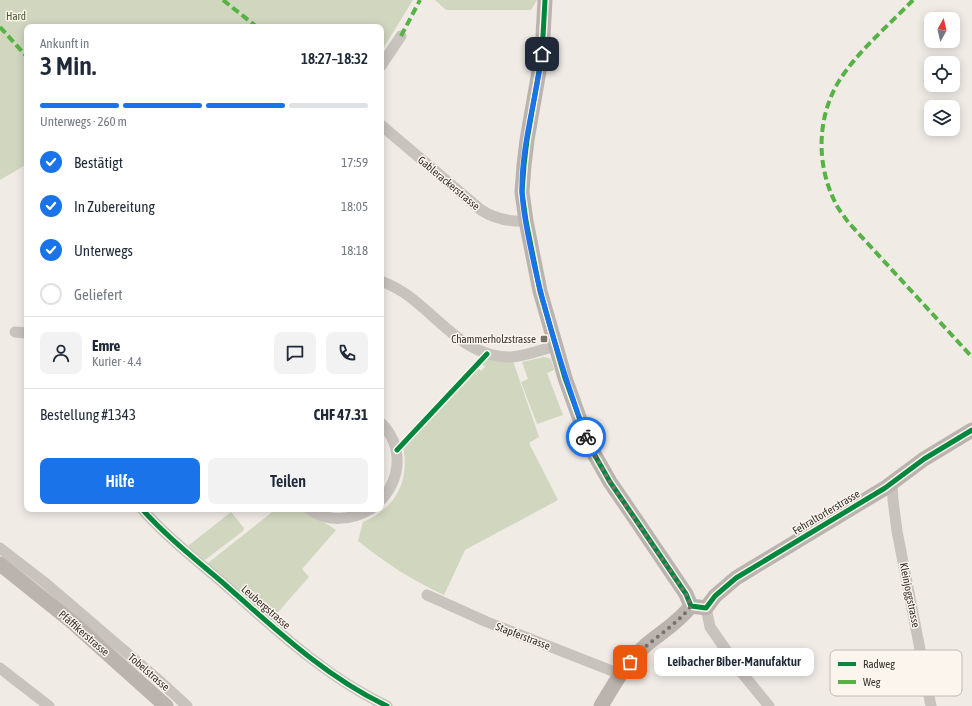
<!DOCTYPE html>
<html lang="de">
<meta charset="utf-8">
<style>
:root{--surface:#fff;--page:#f2f2f3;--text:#1f2937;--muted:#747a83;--line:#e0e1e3;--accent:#1a73e8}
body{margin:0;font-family:"Asap Condensed",sans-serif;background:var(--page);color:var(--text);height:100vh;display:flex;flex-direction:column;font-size:15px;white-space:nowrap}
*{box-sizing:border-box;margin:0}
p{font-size:13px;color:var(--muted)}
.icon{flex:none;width:22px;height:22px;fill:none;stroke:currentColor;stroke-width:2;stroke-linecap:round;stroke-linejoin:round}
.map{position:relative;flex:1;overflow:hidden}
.sheet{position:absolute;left:24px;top:24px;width:360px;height:488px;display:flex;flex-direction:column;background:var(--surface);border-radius:8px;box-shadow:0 2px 10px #0003}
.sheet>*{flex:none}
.needle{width:26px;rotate:8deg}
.buttons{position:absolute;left:924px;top:12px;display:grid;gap:8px}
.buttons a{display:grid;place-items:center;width:36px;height:36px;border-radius:8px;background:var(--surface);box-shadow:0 2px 10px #0003;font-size:20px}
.pin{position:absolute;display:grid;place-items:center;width:34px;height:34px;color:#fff;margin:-17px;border-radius:8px;box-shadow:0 2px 6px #0006}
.courier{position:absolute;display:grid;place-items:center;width:40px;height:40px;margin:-20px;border:3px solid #1a73e8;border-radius:50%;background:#fff;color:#222;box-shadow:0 1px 5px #0007}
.bubble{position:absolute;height:28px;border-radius:8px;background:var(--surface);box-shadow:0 2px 10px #0003;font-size:13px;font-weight:600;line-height:28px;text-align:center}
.head em{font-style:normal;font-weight:600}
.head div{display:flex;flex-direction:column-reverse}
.head{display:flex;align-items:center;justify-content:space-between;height:68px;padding:0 16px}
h1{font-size:26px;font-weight:600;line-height:30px}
.bar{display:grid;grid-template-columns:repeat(4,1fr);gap:6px 4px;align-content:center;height:48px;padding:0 16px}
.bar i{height:5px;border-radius:3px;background:var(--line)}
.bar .active{background:var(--accent)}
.bar p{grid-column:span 4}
.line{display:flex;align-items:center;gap:10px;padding:0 16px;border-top:1px solid var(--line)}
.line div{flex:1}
.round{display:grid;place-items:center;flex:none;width:42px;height:42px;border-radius:8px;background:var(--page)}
ol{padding:0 16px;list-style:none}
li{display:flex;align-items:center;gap:12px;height:44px}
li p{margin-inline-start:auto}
li .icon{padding:4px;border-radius:50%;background:var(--accent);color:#fff;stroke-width:4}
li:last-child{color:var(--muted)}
li i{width:22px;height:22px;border:2px solid var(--line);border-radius:50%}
.button{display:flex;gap:8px;margin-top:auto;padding:8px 16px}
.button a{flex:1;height:46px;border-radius:8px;background:var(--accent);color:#fff;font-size:16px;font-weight:600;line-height:46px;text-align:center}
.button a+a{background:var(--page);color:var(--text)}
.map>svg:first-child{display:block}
</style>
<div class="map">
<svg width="972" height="706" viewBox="0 0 972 706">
<rect width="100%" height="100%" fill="#f0ebe5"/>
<path fill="#d1d6bf" d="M0,0h413l-32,52v-25h-354v137l-27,16z
M435,0h102l-6,10h-85z
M544,357l7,2 3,11 -7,3 16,42 -26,9 -16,-42 7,-3 -6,-17z
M485,358l18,4 10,-1 26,76 -10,6 29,57 -93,50 -21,45c-31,-14 -60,-33 -86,-54l5,-19c33,-14 47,-41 40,-76l74,-79 4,4 4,-4 -4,-4z
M276,509h28l32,21 -34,39 7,8 -37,42 -64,-56z
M231,512l13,16 -1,3 -38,29 -17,-14z"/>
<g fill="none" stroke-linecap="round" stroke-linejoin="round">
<path stroke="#c9c3be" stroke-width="11" d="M381,66l20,-30
M381,125l100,85c14,9 28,12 45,11
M381,281c10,4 20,9 29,16 32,24 57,61 101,60 15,-1 30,-7 44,-11
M15,332l12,1
M381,423c22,22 21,54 0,77
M892,483l1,17 4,31 34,175
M142,509c24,27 53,50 80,73 52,46 102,94 165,124
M309,509c18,14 43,11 62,0
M0,548l44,34 118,101 25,23
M427,595l60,27 133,52
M706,608l4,19 32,46 27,33
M0,668l49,38"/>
<path stroke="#bab3ae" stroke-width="15" d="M545,0l-3,54 -15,86 -3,25 -2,27 4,29 14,70 25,87 24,67 21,37 26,38 50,74 5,12
M0,564l71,57 95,85
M691,606l15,2 9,-12 21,-18 149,-90 39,-29 48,-29
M601,706c13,-21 24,-43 44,-60 15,-13 33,-23 46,-40"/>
<path stroke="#57b246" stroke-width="4" stroke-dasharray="8 4" stroke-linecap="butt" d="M223,0l34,27
M913,0c-25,26 -55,51 -74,81 -22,36 -23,83 -4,121 3,7 9,14 13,20l124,135
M0,27l27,30
M401,36l19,-36"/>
<g stroke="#fbf5ee" stroke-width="8">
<path id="cycleway" d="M545,0l-3,54 -15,86 -3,25 -2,27 4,29 14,70 25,87 24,67 21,37 26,38 50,74 5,12 15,2 9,-12 21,-18 149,-90 39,-29 48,-29
M397,450l90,-96
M142,509c24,27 53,50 80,73 52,46 102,94 165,124"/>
</g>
<use href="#cycleway" stroke="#00873e" stroke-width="5"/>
</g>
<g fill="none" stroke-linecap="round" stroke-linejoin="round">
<path stroke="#7a716c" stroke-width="4" stroke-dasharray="0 7.2" d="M586,437l3,8 21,37 76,112 5,12c-17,22 -43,35 -61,56"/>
<path stroke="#1a73e8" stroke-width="5" d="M542,54c-6,46 -21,92 -20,138 1,24 7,48 12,72 13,59 32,116 52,173"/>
</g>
<rect fill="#7a716c" stroke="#fbf5ee" stroke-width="1.5" x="540" y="335" width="8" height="8" rx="2"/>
<g text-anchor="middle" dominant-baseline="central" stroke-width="3" stroke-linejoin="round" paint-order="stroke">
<g font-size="11" fill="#4a5a2e" stroke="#fbf5ee">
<text x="16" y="16">Hard</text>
</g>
<g font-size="11" fill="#3b302b" stroke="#fbf5ee">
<text transform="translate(449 183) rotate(40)">Gablerackerstrasse</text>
<text transform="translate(826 512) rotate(-31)">Fehraltorferstrasse</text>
<text transform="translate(910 595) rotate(79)">Kleinjoggstrasse</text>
<text transform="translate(266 607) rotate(41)">Leubergstrasse</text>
<text transform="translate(84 633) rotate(41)">Pfäffikerstrasse</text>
<text transform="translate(523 636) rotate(21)">Stapferstrasse</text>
<text transform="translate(149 672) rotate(41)">Tobelstrasse</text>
</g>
<g font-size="11" fill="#3b302b" stroke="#fbf5ee" text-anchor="end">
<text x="536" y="339">Chammerholzstrasse</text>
</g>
</g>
<rect x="830" y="650" width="132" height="46" rx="6" fill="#fbf5ee" stroke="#c1bab4" stroke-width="1"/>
<rect x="838" y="662" width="18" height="4" fill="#00873e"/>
<rect x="838" y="680" width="18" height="4" fill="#57b246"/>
<g font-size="11" fill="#3b302b">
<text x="863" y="668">Radweg</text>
<text x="863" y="686">Weg</text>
</g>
</svg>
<div class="buttons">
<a><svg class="needle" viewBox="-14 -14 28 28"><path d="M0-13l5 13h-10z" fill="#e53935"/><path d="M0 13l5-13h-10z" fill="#747a83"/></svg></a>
<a><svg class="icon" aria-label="locate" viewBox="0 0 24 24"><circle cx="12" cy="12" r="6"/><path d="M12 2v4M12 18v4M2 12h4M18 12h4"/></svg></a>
<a><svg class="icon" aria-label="layers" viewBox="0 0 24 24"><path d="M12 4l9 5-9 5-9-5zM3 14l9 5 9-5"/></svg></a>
</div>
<div class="pin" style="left:630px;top:662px;background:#ea580c"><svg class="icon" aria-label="bag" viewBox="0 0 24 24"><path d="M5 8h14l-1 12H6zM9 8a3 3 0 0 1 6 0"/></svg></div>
<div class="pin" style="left:542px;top:54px;background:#1f2937"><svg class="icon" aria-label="home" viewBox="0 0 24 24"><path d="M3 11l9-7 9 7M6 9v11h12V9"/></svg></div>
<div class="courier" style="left:586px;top:437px"><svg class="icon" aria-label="bike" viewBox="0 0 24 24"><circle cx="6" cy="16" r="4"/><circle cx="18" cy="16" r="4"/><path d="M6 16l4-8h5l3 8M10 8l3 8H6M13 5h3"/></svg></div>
<div class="bubble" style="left:654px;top:648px;width:160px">Leibacher Biber-Manufaktur</div>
<section class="sheet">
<div class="head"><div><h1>3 Min.</h1><p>Ankunft in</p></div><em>18:27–18:32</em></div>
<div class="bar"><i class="active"></i><i class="active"></i><i class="active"></i><i></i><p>Unterwegs · 260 m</p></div>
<ol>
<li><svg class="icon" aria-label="check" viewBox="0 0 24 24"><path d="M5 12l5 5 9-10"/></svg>Bestätigt<p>17:59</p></li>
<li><svg class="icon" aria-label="check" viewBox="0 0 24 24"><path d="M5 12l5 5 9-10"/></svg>In Zubereitung<p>18:05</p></li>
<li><svg class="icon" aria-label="check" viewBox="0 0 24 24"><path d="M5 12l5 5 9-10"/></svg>Unterwegs<p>18:18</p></li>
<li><i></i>Geliefert</li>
</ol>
<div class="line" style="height:72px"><a class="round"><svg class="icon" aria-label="person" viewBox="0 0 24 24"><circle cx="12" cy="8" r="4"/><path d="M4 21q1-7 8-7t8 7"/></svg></a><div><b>Emre</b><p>Kurier · 4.4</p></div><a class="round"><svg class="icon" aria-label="chat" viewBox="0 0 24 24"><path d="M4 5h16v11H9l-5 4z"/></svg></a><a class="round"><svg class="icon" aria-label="phone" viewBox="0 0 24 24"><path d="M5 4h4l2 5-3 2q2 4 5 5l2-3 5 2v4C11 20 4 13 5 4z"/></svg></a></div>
<div class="line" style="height:52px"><div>Bestellung #1343</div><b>CHF 47.31</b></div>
<div class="button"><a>Hilfe</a><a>Teilen</a></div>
</section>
</div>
